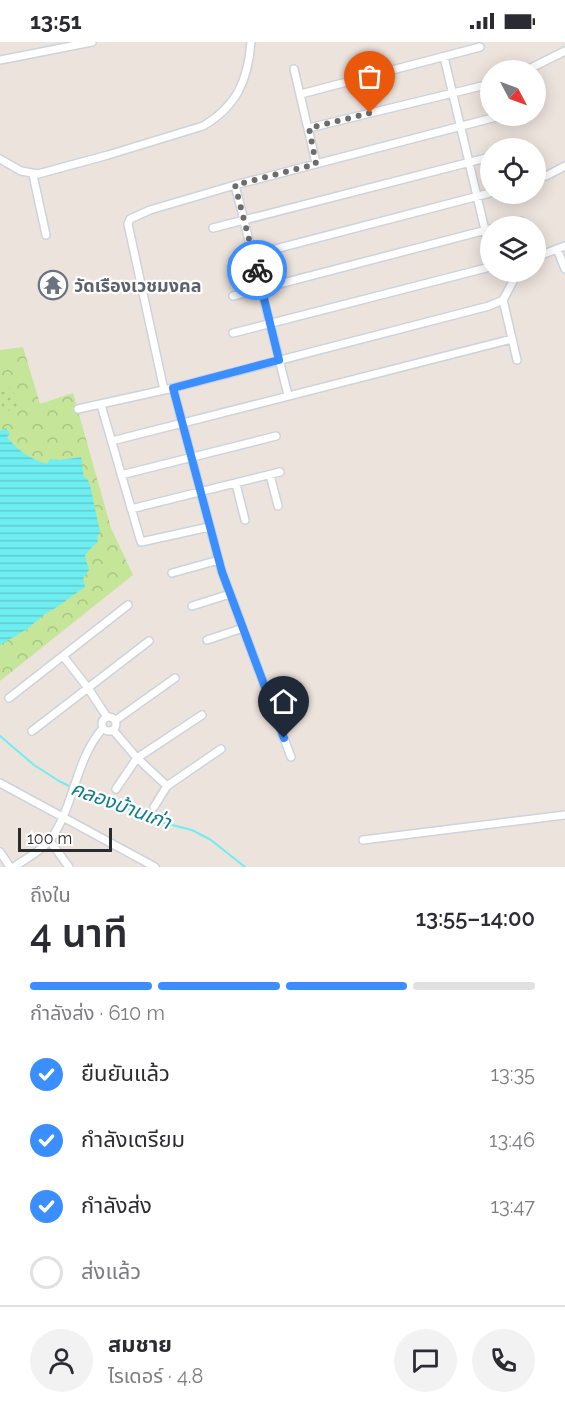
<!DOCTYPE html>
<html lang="th">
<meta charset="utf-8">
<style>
:root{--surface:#fff;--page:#f2f2f3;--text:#2b2b33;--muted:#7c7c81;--line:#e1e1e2;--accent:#3b8efd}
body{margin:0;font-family:Raleway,"Noto Sans Thai",sans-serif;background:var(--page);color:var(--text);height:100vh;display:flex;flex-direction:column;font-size:22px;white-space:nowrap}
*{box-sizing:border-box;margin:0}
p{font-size:20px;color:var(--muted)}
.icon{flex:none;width:33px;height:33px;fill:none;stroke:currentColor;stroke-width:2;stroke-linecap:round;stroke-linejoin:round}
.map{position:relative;height:825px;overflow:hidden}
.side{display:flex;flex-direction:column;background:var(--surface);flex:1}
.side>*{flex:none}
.needle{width:39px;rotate:131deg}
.buttons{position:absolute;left:480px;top:18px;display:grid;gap:12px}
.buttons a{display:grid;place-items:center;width:66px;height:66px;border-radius:50%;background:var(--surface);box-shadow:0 3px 15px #0003;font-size:30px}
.scale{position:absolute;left:18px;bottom:15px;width:94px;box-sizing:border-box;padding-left:6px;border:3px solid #2b2b2b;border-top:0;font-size:16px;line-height:21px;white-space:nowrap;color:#2b2b2b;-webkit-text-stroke:4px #fff;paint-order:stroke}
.pin{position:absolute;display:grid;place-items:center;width:51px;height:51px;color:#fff;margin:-62px -26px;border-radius:50% 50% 50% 0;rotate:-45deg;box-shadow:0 0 6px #0007}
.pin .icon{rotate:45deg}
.courier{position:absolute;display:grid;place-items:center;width:60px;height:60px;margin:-30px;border:4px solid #3b8efd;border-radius:50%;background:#fff;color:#222;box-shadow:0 2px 8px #0007}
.headline em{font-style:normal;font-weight:600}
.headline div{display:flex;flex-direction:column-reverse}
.headline{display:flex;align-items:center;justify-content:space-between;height:102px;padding:0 30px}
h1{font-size:39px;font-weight:600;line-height:45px}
.bar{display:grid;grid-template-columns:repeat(4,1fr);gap:9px 6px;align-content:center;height:72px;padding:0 30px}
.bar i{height:8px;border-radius:4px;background:var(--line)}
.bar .selected{background:var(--accent)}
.bar p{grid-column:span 4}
.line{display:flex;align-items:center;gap:15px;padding:0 30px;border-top:2px solid var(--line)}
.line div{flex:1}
.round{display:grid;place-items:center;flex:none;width:63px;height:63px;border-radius:32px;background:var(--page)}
ol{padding:0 30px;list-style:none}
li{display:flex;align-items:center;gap:18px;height:66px}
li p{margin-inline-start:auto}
li .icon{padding:6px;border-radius:50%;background:var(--accent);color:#fff;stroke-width:4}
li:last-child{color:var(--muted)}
li i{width:33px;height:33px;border:3px solid var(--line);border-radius:50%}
.status{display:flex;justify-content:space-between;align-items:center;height:42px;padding:0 30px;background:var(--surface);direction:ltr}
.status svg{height:16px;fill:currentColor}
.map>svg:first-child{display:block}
</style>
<div class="status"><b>13:51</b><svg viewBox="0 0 49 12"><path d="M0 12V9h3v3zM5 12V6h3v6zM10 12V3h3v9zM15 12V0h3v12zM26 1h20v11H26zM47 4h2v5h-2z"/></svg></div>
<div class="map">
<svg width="565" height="825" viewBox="0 0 565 825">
<defs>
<pattern id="park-crowns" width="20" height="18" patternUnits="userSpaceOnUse" patternTransform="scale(1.5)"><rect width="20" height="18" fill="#c5e599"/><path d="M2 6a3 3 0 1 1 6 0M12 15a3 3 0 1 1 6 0" fill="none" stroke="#a9c584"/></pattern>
<pattern id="garden-dots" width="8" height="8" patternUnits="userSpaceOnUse" patternTransform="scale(1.5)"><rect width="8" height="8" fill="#c5e599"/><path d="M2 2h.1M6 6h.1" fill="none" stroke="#a9c584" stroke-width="1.8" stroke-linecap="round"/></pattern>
<pattern id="water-rules" width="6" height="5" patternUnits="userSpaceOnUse" patternTransform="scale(1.5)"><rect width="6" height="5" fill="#6feef1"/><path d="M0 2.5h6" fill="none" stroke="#60cccf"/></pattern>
</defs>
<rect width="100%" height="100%" fill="#ede3dd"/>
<path fill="url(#park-crowns)" d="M23,305l17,57 33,-11 38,135 22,47 -133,106v-331z"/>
<path fill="url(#garden-dots)" d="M12,345l7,20 -17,6 -2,-22z"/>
<path fill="url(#water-rules)" d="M6,386l4,6 -3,3c11,14 24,22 40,27l3,-5 10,1 21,-3 3,21h3l3,7 10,47 -3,5 1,5 -8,7 -5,7 4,14 -6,9 2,8 -28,20 -12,7 -18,15 -27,16v-214z"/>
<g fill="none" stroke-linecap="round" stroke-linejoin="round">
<path stroke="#6feef1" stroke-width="2" d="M0,694l34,29 25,16 32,16 25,6 44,19 32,8 19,10 34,27"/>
<g stroke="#ccd3dd" stroke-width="10">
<path id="street" d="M444,15l46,194
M0,18l92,-18
M294,27l22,94
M527,28l38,-19
M301,52l179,-47
M309,86l181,-44
M0,117l21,12 17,3 70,-19 95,-29c34,-20 45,-46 48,-84
M33,133l13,60
M546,134l19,-10
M235,143l53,210
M501,184l20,-5
M213,186l277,-71
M557,207l8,20
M536,215l29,-11
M233,218l257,-67
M233,254l257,-67
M503,258l14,60
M233,291l257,-66
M173,346l49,184 69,185
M164,348l-36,-166 2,-5 20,-9 85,-25 265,-69
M101,363l40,137 68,-15
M78,367l95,-21 316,-82 14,-6 15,-28
M112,399l400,-102
M121,433l155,-39
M270,433l8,31
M236,442l9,36
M131,467l149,-37
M172,531l47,-13
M192,564l38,-12
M207,598l36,-12
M63,614l25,32 19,29
M9,656l119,-93
M102 682a7 7 0 1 1 14 0a7 7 0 1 1-14 0Z
M116,678l59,-42
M113,688l24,28 30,28
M32,689l117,-90
M0,741l155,84
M116,747l21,-31 65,-43
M154,765l13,-21 54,-37
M363,798l202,-25
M50,799l19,26
M0,810l10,15
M14,825c11,-8 29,-17 37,-28 24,-35 24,-79 52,-111"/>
</g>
<use href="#street" stroke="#fff" stroke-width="7"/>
</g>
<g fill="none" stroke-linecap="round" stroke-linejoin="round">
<path stroke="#6f6b69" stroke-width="6" stroke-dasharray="0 10.8" d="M257,228l-22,-85 81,-21 -7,-36 61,-15"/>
<path stroke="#3b8efd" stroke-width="8" d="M257,228l22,90 -106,28 49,184 62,166"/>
</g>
<defs>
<g id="temple-ring" transform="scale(1.5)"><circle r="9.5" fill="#fff" stroke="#6b7280" stroke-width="1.5"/><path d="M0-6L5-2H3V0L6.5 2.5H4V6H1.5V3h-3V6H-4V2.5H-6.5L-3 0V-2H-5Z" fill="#6b7280"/></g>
</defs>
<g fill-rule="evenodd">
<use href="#temple-ring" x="53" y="243"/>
</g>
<g text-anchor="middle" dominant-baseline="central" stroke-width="4.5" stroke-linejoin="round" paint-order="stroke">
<g font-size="18" font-weight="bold" fill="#5b616d" stroke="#fff" text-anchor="start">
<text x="74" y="243">วัดเรืองเวชมงคล</text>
</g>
<g font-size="20" font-style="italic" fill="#0c7d8b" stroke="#fff">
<text transform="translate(121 763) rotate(20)">คลองบ้านเก่า</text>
</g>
</g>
</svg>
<div class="buttons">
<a><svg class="needle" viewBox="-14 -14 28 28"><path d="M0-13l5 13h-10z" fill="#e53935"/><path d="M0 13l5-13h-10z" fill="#7c7c81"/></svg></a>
<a><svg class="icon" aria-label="locate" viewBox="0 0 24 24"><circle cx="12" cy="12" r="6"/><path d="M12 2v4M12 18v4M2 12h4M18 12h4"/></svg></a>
<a><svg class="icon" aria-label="layers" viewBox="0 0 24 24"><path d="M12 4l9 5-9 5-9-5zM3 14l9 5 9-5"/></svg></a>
</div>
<div class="scale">100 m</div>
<div class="pin" style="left:370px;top:71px;background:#ea580c"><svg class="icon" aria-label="bag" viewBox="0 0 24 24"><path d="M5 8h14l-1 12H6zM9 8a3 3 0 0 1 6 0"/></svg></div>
<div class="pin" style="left:284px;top:696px;background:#1f2937"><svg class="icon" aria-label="home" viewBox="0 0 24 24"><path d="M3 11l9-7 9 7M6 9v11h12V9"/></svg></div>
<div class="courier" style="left:257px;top:228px"><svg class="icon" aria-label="bike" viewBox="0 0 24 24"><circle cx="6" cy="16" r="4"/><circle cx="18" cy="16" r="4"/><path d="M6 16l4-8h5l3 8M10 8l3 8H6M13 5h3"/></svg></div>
</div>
<section class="side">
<div class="headline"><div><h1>4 นาที</h1><p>ถึงใน</p></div><em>13:55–14:00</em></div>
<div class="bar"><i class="selected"></i><i class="selected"></i><i class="selected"></i><i></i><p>กำลังส่ง · 610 m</p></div>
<ol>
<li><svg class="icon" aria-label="check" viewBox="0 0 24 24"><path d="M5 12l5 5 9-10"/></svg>ยืนยันแล้ว<p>13:35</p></li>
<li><svg class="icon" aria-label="check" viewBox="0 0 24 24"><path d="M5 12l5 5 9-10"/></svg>กำลังเตรียม<p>13:46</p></li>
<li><svg class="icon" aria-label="check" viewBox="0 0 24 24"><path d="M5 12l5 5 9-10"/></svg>กำลังส่ง<p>13:47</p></li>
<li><i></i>ส่งแล้ว</li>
</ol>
<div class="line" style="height:108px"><a class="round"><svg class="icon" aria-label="person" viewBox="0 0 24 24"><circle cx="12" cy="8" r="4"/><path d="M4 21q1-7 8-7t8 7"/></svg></a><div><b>สมชาย</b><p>ไรเดอร์ · 4.8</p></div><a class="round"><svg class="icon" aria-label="chat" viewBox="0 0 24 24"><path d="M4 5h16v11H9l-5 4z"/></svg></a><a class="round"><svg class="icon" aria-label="phone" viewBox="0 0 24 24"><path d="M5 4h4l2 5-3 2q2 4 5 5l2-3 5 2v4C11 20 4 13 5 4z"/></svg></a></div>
</section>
